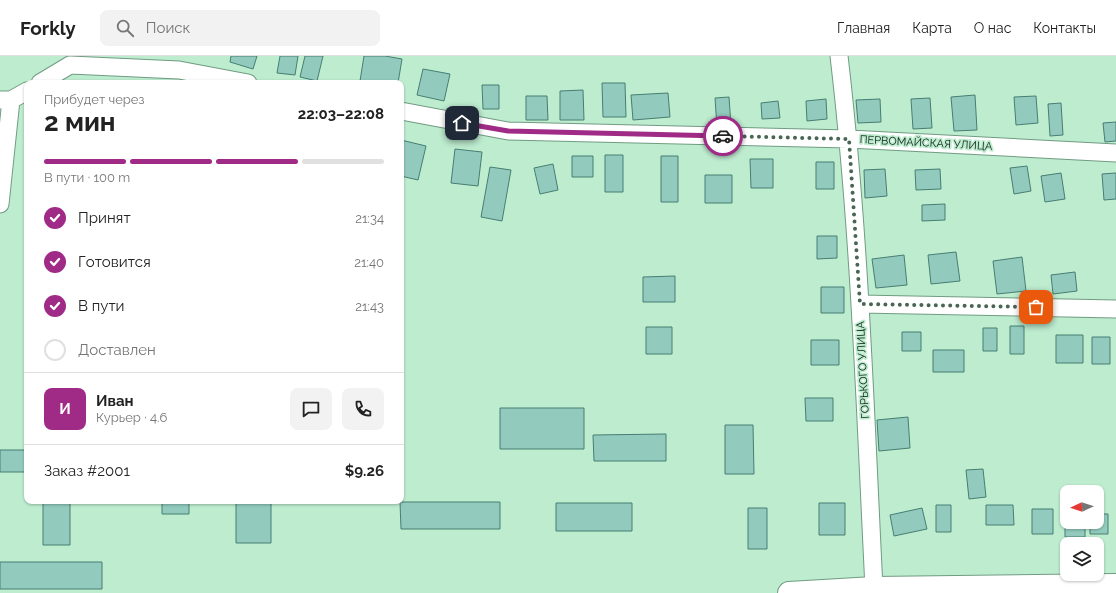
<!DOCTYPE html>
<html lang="ru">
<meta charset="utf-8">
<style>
:root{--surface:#fff;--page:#f2f2f2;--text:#222;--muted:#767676;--line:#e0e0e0;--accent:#9f2b86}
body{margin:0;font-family:Raleway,sans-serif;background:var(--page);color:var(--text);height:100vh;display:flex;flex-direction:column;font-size:15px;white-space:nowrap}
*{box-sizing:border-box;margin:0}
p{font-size:13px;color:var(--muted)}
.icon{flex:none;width:22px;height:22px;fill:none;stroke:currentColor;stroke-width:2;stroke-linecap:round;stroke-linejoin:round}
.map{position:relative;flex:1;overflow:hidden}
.panel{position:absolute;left:24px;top:24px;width:380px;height:424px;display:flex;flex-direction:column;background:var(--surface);border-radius:8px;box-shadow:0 1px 3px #0004}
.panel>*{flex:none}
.needle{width:26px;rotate:266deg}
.controls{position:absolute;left:1060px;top:429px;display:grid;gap:8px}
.controls a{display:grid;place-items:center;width:44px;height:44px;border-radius:8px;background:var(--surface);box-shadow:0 1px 3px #0004;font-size:20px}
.pin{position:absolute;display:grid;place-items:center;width:34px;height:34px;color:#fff;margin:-17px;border-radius:8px;box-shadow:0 2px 6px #0006}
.courier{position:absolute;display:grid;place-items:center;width:40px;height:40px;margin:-20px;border:3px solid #9f2b86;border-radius:50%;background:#fff;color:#222;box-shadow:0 1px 5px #0007}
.overview em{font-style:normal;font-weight:700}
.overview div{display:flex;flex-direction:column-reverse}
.overview{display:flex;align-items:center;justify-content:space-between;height:68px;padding:0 20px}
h1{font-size:26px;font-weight:700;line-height:30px}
.bar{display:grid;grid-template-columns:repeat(4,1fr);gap:6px 4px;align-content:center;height:48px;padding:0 20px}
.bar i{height:5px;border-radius:3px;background:var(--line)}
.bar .selected{background:var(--accent)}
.bar p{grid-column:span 4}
.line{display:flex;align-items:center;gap:10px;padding:0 20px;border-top:1px solid var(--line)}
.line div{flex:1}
.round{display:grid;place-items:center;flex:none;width:42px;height:42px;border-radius:8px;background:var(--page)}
ol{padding:0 20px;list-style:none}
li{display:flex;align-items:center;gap:12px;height:44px}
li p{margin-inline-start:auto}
li .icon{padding:4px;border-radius:50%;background:var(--accent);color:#fff;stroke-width:4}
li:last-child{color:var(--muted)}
li i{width:22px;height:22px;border:2px solid var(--line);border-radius:50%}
header{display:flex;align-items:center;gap:24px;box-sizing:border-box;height:56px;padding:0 20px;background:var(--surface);border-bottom:1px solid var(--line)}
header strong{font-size:19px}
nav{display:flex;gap:22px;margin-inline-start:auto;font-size:14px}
.search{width:280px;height:36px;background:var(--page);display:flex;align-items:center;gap:10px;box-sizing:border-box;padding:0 14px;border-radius:8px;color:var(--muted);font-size:15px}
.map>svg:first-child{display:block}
</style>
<header>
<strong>Forkly</strong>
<div class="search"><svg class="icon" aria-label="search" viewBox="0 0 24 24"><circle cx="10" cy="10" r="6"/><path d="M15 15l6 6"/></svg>Поиск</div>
<nav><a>Главная</a><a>Карта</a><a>О нас</a><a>Контакты</a></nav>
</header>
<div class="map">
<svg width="1116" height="537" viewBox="0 0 1116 537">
<rect width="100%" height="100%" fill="#bdeccf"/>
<path fill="#92cbbd" stroke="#477e72" d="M231,0h26l-4,13 -23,-7z
M280,0h18l-3,19 -18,-2z
M305,0h18l-6,25 -17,-4z
M364,0h21l17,3 -4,24h-27l-11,-2z
M423,13l27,5 -6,27 -27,-6z
M602,27h23l1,34h-23z
M482,29h17v24h-16z
M583,34l1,30h-24v-29z
M668,37l2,24 -37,3 -2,-25z
M975,39l2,35 -23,1 -3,-34z
M526,40h21l1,24h-22z
M1036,40l2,27 -22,2 -2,-28z
M729,41l2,29 -14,1 -2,-29z
M930,42l2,30 -19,1 -2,-30z
M826,43l1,20 -20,2 -1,-20z
M880,43l1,23 -23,1 -2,-23z
M778,45l2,17 -18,1 -1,-16z
M1061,47l2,32 -13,1 -2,-32z
M1116,66v19l-11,1 -2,-19z
M401,84l25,6 -8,34 -17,-4z
M455,93l27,3 -4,34 -27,-3z
M605,99h18v37h-18z
M572,100h21v21h-21z
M661,100h17v46h-17z
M750,103h23v29h-22z
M816,106h18v27h-18z
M553,108l5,26 -18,4 -6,-26z
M1027,110l4,25 -17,3 -4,-26z
M490,111l21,3 -9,51 -21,-4z
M885,113l2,27 -22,2 -1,-28z
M940,113l1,20 -25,1 -1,-20z
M1061,117l4,26 -20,3 -4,-26z
M1116,117v26l-12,1 -2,-26z
M705,119h27v28h-27z
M945,148v16l-23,1v-16z
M817,180h20v22l-20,1z
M956,196l4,29 -29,3 -3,-29z
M904,199l3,30 -31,3 -4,-29z
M1022,201l4,34 -29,3 -4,-33z
M1075,216l2,19 -24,3 -2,-19z
M675,220v26h-32v-25z
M821,231h23v26h-23z
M1010,270h14v28h-14z
M646,271h26v27h-26z
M983,272h14v23h-14z
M902,276h19v19h-19z
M1056,279h27v28h-27z
M1092,281h18v27h-18z
M811,284h28v25h-28z
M933,294h31v22h-31z
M805,342h28v23h-27z
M500,352h84v41h-84z
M908,361l2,31 -31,3 -2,-31z
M725,369h28l1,49h-29z
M666,378v27h-72l-1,-26z
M0,394h27v22h-27z
M983,413l3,28 -17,2 -3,-29z
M43,445h27v44h-27z
M162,445h27v13h-27z
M236,445h35v42h-35z
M400,446h100v27h-99z
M556,447h76v28h-76z
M819,447h26v32h-26z
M936,449h15v27h-15z
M986,449h27l1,20h-28z
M1065,451h2v15h18v15h-20z
M748,452h19v41h-19z
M922,452l5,21 -33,7 -4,-21z
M1032,453h21v25h-21z
M1097,458h11v20h-18v-12h7z
M0,506h102v27h-102z"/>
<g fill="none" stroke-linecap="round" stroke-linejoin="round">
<g stroke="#709c82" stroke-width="19">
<path id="street" d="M839,0c21,177 26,354 35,532
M40,27l30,-18 109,5 69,13
M0,44h11l16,-9
M401,55l107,20 341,8 267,14
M0,148l11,-104
M860,248l256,5"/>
</g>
<g stroke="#709c82" stroke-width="24">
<path id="secondary" d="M789,537l85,-5 242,-3"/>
</g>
<use href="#street" stroke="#fff" stroke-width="17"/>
<use href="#secondary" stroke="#fff" stroke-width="22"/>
</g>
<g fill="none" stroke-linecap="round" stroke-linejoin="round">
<path stroke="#496554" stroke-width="4" stroke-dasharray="0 7.2" d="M723,80l126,3 11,165 176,3"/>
<path stroke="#9f2b86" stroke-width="5" d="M462,67l46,8 215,5"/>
</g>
<g text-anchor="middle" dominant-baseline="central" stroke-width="3.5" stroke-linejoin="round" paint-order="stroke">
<g font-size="11" fill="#0a1c12" stroke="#bdeccf">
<text transform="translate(926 87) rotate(3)">ПЕРВОМАЙСКАЯ УЛИЦА</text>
<text transform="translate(863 314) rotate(-93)">ГОРЬКОГО УЛИЦА</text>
</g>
</g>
</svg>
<div class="controls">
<a><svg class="needle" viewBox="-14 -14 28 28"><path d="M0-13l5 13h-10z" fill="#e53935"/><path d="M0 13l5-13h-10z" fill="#767676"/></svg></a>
<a><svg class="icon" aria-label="layers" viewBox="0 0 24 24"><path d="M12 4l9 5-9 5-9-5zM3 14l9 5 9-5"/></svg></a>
</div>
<div class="pin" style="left:1036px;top:251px;background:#ea580c"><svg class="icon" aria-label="bag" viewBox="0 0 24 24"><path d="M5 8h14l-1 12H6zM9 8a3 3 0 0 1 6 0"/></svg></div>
<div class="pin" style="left:462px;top:67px;background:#1f2937"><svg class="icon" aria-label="home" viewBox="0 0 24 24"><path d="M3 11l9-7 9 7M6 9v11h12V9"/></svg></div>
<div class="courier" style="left:723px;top:80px"><svg class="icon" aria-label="car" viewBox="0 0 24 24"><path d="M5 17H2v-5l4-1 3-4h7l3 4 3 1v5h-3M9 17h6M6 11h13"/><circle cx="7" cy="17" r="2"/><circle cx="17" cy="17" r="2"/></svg></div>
<section class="panel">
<div class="overview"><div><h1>2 мин</h1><p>Прибудет через</p></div><em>22:03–22:08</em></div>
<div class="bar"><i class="selected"></i><i class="selected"></i><i class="selected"></i><i></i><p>В пути · 100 m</p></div>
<ol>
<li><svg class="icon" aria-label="check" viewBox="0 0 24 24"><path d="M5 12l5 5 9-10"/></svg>Принят<p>21:34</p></li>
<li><svg class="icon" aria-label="check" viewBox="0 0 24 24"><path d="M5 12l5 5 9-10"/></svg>Готовится<p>21:40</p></li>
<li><svg class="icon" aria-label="check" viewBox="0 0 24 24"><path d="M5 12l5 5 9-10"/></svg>В пути<p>21:43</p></li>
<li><i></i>Доставлен</li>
</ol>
<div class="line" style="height:72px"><b class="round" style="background:var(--accent);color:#fff">И</b><div><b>Иван</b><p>Курьер · 4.6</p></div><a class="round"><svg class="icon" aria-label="chat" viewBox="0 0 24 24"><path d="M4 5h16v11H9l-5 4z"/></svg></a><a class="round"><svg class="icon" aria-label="phone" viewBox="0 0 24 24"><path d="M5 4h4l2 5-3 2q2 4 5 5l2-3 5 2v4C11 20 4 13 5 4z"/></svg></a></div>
<div class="line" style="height:52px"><div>Заказ #2001</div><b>$9.26</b></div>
</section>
</div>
